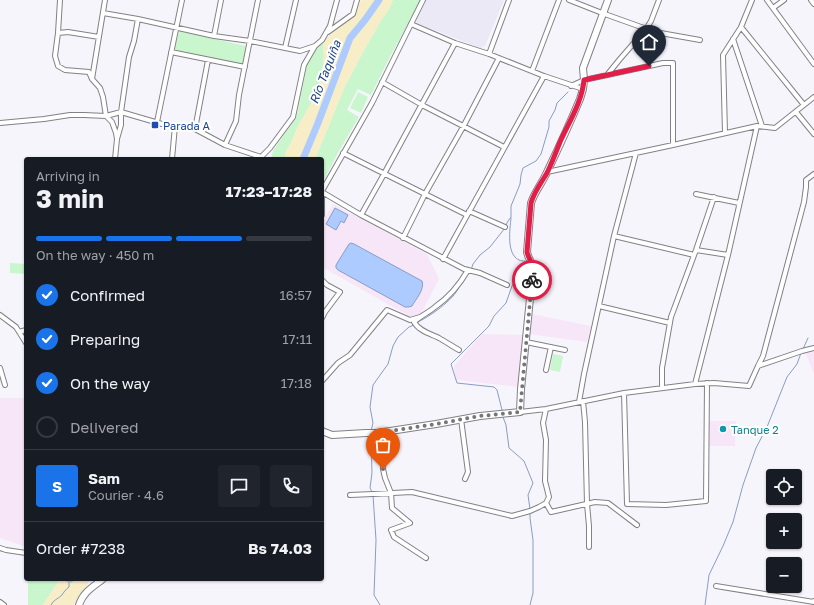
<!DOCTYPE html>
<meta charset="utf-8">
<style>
:root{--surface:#171b24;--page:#20242c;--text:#f1f3f6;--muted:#9ea1a6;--line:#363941;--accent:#1a73e8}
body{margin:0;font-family:"Golos Text",sans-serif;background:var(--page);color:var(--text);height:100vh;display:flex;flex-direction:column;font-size:15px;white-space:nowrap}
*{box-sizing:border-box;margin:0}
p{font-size:13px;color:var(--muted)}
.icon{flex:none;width:22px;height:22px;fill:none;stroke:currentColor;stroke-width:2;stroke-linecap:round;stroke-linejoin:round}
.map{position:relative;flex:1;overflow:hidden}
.drawer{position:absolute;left:24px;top:157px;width:300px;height:424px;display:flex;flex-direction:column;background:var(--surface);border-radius:4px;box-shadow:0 1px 3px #0004}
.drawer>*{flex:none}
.controls{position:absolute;left:766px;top:469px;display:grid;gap:8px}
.controls a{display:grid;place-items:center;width:36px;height:36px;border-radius:4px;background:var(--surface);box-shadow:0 1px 3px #0004;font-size:20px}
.pin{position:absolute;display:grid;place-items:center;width:34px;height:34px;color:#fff;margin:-41px -17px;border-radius:50% 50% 50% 0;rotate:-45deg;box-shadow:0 0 4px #0007}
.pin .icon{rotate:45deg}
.courier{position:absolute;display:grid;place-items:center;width:40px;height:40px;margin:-20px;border:3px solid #e11d48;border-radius:50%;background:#fff;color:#222;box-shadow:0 1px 5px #0007}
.summary em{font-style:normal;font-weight:700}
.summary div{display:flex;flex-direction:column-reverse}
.summary{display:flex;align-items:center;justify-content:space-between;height:68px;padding:0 12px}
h1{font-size:26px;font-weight:700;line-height:30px}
.bar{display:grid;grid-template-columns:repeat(4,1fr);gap:6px 4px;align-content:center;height:48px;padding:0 12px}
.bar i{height:5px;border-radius:3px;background:var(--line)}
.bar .current{background:var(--accent)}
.bar p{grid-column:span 4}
.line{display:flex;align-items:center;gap:10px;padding:0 12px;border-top:1px solid var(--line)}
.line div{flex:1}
.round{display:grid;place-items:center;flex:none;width:42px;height:42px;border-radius:4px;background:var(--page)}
ol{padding:0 12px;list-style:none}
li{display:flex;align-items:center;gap:12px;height:44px}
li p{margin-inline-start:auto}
li .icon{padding:4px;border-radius:50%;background:var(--accent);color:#fff;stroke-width:4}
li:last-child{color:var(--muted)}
li i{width:22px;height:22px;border:2px solid var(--line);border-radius:50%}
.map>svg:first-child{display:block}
</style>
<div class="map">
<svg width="814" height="605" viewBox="0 0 814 605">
<rect width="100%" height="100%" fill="#f7f5fc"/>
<path fill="#f7e6f8" d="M333,204l94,50 12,25 -17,33 -4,4h-9l-87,-49v-44z
M532,314l59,12 -4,16 -58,-8z
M482,334l42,1 -5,52 -63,-7 -2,-14z
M814,350v24l-9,-22z
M0,398h23l3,2v147l-26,-9z
M708,421h28l-1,25h-27z"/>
<path fill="#ece9f7" d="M425,0h79l-19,46 -5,2 -61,-24 -3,-2 -1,-3z"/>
<path fill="#c9f6cd" d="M393,0h28l-30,55 -20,40 -13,-6 -11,21 12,7 -20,34 -17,33v-25h-7l12,-29 17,-42 19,-36 17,-30 9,-13z
M179,31l67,15 -4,19 -68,-14z
M323,41l1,16 -3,23 -10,24 -12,20 -9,21 -5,8v6h-14l2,-8 24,-36 10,-51 10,-18z
M358,92l10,5 -7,16 -11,-5z
M10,263l16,1v10l-16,-1z
M553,354l10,2 -3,16 -10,-2z
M28,579h32l-17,26h-15z"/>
<path fill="#f7edc7" d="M361,0h32l-4,9 -9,13 -17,30 -19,36 -17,42 -12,29h-30v-6l5,-8 9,-21 12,-20 10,-24 3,-23 -1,-16 31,-26z
M60,579h29l-1,5 -15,21h-30z"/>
<path fill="#adcbff" stroke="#889dc2" d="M335,208l13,7 -4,8 -3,-2 -5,9 -10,-6z
M351,243l3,1 68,37c3,8 -6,18 -10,25l-3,1h-4l-67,-37 -2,-2v-3l13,-21z"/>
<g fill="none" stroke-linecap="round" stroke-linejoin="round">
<path stroke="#889dc2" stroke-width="1" d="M506,225l2,-4 3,-4v-11l5,-12 4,-10 1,-9 2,-7 13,-7 5,-7 8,-27v-6l6,-11 2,-7 11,-11
M471,270l2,-6 7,-9 10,-8 15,-19
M416,323c13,-6 38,-23 43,-36
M803,349l5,-11
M502,410l-5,-20 -3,-3 -37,-4 -6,-19 38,-38 5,-10 12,-13 6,-17 13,-20v-5c-2,0 -4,0 -6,-1 -13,-6 -9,-31 -8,-42
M503,417l3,8 3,23 15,13 9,22 -5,12 2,14
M371,431l2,-8 -3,-16 3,-22 15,-21 5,-18 5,-9 11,-10 5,-2
M371,436l1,37 -2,15 2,4
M373,495l3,45 -2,55 6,10
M51,605c2,-5 7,-6 11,-10 2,-3 3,-5 7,-8v-8
M530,605l3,-12v-53l-3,-22v-6
M705,605l4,-30 14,-29 10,-24 10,-37 13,-37 11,-21 20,-50 10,-13 4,-11"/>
<path stroke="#adcbff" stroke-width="7" d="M303,159l15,-36 32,-85 15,-18 14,-20
M69,579h1"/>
<g stroke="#828187" stroke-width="6">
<path id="street" d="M60,0l-2,33 -3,23 3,10 7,4 24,2 3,7 8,9 3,9 3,19 6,6 4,11 1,6
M569,0l33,13 53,19 45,8
M767,0l47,64
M811,0l3,4
M773,8l11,-8
M103,13l35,6 76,17 36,5 50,10 15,-5
M411,24l44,19 34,11 55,22 39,13
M741,27l63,78
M328,32l25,-18 4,-14
M58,33l10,-1 31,5
M214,36l7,-36
M733,39l29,87
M285,48l11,-48
M171,52l74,15
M489,54l20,-54
M532,71l27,-71
M607,75l13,-16 26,-30 5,-8 8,-21
M92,79l13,-79
M382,82l40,23 82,42
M571,86l13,-6 79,-17h10v82
M796,112l18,22
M157,122l25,-122
M0,123l44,-4 26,-4h14l22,1 15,-4 41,12 33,5 30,16 36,12
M195,129l13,-69
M725,133l-2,-78 18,-28 11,-27
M225,145l11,-24 3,-26 19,-95
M343,153l124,62
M115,159l2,-20 4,-14v-13l8,-55 5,-16 4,-22
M172,159l3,-33
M259,159l11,-11 23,-31 11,-52 11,-19 7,-6 8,-14 7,-26
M547,172l126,-27 84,-19 18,2 39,-31
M814,174l-8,6v7l-2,15 -41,154 -5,10 44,-15 12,-3
M322,191l50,-88 39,-79 12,-24
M322,192l39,23 103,54 16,4 27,12
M696,194l43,9
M322,195v20
M469,211l36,16
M361,215l23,-41 71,-131
M614,236l80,19
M403,238l22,-44 38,-67 36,-69
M696,250l32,5
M443,259l101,-183
M322,280l5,5 13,7 -15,20 -3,6
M599,306l71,17
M0,315l16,12 10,16
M19,332l7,-2
M526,342l39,8
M459,350c-7,-4 -13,-8 -20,-12 -8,-4 -20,-7 -25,-16 6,-6 14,-9 21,-15 13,-9 25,-23 33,-37
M0,368l5,17
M546,370l5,-23
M322,381l16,-18 12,-8 37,-45 23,10 10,-3
M695,384l33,-129 29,-129
M662,388v-20l9,-51 25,-67 18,-53
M624,393l3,111 39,1 40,-4 1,-118
M583,401l2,21 2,82 2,22v21
M579,402l5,-28 30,-138 22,-83
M546,409l-3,14 3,17 -1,41 4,16 -3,6
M520,412l26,-3 78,-16 71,-9 19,-1 35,3 9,-20
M461,419l7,53 -3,7
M377,433l7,10 -1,26 2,9 6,15 1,15 18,15 -19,7 3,7 32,21
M350,495l23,-1 39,-2 100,24 18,-5 9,-4 7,-4 5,9 44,-10 13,1 29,22
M0,548l6,2 20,3
M716,586l98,16v-1
M0,602l4,3"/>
</g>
<g stroke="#828187" stroke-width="8">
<path id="secondary" d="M322,431l10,4 34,-2h11l59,-9 44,-8 40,-4 1,-23 12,-121c-1,-6 -5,-10 -6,-16l4,-49c4,-12 12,-21 17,-33 11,-23 22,-47 32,-71l3,-10 1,-9 -1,-12 25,-68
M79,605c4,-13 14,-18 24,-26"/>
</g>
<use href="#street" stroke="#fff" stroke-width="4"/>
<use href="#secondary" stroke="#fff" stroke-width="6"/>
</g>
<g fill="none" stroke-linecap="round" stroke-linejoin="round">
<path stroke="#767679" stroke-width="4" stroke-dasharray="0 7.2" d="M383,469l1,-26 -7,-10 59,-9 44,-8 40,-4 2,-23 10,-109"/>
<path stroke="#e11d48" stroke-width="5" d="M532,280c0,-5 2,-10 0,-15 -1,-5 -4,-8 -5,-13l4,-49c3,-11 10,-20 16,-30 5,-10 9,-21 13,-31 9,-20 22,-40 24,-62l65,-14"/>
</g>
<rect fill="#1a4fb4" stroke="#fff" stroke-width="1.5" x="151" y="121" width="8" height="8" rx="2"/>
<circle fill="#0f9aa8" stroke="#fff" stroke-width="1.5" cx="723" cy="429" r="4"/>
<g text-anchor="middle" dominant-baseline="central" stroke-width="4" stroke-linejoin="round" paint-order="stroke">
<g font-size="11" fill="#164399" stroke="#fff" text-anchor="start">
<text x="163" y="125">Parada A</text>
</g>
<g font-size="11" fill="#0d838f" stroke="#fff" text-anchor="start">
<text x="731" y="429">Tanque 2</text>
</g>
<g font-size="12" font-style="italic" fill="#163f87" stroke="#fff">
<text transform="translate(325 72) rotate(-69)">Río Taquiña</text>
</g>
</g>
</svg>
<div class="controls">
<a><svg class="icon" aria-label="locate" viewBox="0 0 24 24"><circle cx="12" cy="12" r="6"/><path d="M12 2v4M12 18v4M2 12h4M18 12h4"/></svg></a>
<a>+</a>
<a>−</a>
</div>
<div class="pin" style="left:383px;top:469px;background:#ea580c"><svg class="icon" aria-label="bag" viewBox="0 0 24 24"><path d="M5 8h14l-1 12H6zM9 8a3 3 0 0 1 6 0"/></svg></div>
<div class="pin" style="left:649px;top:66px;background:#1f2937"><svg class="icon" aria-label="home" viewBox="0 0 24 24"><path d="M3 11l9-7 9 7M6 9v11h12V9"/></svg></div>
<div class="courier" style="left:532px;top:280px"><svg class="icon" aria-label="bike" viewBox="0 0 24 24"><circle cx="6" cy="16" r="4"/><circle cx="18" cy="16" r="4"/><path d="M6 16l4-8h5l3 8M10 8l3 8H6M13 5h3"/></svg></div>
<section class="drawer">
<div class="summary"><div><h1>3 min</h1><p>Arriving in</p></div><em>17:23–17:28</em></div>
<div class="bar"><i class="current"></i><i class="current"></i><i class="current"></i><i></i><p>On the way · 450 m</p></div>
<ol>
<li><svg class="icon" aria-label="check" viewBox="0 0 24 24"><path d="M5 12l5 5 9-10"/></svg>Confirmed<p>16:57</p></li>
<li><svg class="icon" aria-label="check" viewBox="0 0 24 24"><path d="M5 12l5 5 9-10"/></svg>Preparing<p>17:11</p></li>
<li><svg class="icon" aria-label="check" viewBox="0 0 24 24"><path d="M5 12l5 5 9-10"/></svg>On the way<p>17:18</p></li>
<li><i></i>Delivered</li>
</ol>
<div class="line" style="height:72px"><b class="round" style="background:var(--accent);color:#fff">S</b><div><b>Sam</b><p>Courier · 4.6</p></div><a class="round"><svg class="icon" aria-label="chat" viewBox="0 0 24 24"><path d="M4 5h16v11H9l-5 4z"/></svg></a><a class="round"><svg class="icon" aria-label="phone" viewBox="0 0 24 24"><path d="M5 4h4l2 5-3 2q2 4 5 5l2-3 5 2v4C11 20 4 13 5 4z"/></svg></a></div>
<div class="line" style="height:52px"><div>Order #7238</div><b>Bs 74.03</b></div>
</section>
</div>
